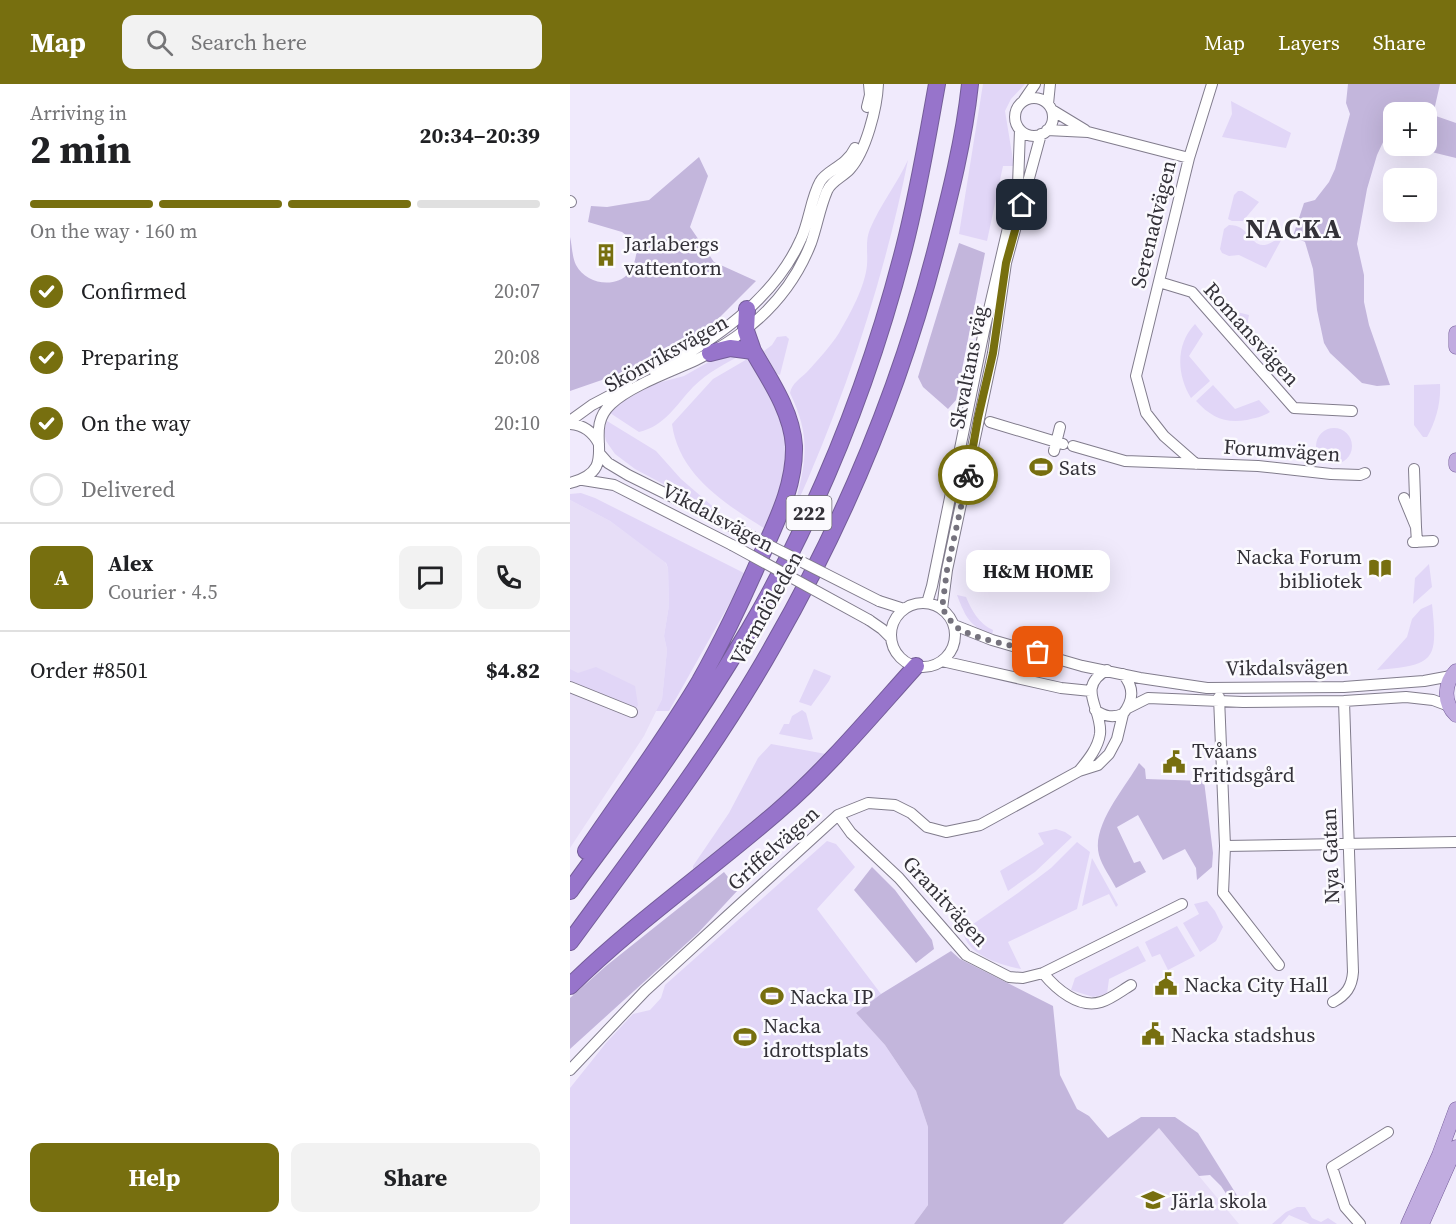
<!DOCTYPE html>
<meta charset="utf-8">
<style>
:root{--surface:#fff;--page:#f2f2f2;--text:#202124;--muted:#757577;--line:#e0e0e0;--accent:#776f0f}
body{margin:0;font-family:"Source Serif 4",serif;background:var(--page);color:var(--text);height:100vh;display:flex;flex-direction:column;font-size:22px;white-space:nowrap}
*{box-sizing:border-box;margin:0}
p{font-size:20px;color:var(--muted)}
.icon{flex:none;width:33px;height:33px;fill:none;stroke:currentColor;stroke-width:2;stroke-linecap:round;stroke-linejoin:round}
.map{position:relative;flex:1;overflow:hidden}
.sheet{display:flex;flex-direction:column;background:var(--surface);width:570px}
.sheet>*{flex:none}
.controls{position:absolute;left:813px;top:18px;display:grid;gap:12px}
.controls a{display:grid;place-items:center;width:54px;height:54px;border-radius:12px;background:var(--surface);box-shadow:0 6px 24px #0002;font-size:30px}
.pin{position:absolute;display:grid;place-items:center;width:51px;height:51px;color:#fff;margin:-26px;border-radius:12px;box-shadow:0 3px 9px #0006}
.courier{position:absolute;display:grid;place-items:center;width:60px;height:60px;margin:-30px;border:4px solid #776f0f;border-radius:50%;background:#fff;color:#222;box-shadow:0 2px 8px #0007}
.bubble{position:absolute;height:42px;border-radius:12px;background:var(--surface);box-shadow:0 6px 24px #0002;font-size:20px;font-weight:700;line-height:42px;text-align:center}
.headline em{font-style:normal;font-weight:700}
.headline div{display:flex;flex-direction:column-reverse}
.headline{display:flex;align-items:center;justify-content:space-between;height:102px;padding:0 30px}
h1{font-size:39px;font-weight:700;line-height:45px}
.bar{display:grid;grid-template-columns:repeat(4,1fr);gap:9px 6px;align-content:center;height:72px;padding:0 30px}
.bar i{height:8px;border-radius:4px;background:var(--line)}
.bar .selected{background:var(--accent)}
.bar p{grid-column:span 4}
.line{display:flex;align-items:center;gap:15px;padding:0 30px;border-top:2px solid var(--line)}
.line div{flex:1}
.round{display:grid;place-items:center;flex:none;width:63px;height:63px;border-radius:12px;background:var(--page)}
ol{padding:0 30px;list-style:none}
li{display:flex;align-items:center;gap:18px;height:66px}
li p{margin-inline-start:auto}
li .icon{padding:6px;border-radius:50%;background:var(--accent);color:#fff;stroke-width:4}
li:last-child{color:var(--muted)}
li i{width:33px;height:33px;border:3px solid var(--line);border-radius:50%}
.cta{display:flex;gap:12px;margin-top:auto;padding:12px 30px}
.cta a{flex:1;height:69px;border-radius:12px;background:var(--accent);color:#fff;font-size:24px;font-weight:700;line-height:69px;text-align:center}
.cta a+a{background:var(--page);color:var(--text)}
header{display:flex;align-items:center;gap:36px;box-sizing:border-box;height:84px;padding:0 30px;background:var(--accent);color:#fff}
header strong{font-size:28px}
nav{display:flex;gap:33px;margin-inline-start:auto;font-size:21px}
.search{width:420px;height:54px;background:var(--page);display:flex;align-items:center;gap:15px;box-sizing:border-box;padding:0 21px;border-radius:12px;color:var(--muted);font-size:22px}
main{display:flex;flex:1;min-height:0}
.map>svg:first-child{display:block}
</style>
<header>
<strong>Map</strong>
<div class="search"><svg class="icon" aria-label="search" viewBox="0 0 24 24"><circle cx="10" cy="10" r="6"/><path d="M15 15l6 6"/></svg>Search here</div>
<nav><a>Map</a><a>Layers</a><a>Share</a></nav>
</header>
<main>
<section class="sheet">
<div class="headline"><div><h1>2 min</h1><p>Arriving in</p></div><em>20:34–20:39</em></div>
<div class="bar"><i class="selected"></i><i class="selected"></i><i class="selected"></i><i></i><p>On the way · 160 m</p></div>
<ol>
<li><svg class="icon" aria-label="check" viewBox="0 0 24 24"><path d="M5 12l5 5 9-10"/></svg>Confirmed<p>20:07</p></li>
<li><svg class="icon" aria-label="check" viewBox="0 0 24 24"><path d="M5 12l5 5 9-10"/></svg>Preparing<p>20:08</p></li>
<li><svg class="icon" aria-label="check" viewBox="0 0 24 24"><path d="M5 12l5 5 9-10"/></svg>On the way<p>20:10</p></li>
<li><i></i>Delivered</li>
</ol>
<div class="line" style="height:108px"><b class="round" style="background:var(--accent);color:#fff">A</b><div><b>Alex</b><p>Courier · 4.5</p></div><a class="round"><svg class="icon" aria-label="chat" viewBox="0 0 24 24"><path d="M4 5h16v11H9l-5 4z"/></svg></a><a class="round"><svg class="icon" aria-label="phone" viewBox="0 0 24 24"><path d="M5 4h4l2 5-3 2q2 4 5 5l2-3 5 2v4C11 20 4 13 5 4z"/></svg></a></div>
<div class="line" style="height:78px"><div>Order #8501</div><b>$4.82</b></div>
<div class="cta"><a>Help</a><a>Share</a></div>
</section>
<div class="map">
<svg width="886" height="1140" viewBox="0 0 886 1140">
<rect width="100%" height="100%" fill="#f0eafc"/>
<path fill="#e7def7" d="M0,416l40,21 55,41 3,6 1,37 -5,31 3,14 -5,49 -18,37 -74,112z
M589,1044l80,96h-176z"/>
<path fill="#e1d6f7" d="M413,0h42l-14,15 -6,12 9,55h-11l-16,75 -28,-7z
M661,17l60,32 -5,15 -64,-11 10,-23z
M338,76c-25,123 -64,241 -116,355 13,-49 21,-75 -2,-122 2,-10 10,-14 17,-21 11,-12 23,-25 32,-39 11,-19 26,-46 28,-68 1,-13 -2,-24 3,-36 10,-24 27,-45 38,-69z
M668,107h4l17,11 -16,19h-11l-4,-2 6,-24z
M659,141c28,0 19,39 56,8l-19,35 -27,-13 -10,1 -7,-3 -2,-4 4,-20z
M647,223l32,8 -5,26z
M625,240l8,10 -14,22 21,25 -19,17c-14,-23 -16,-53 4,-74z
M216,252l3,3 -9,36 -3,-1 -13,-23 8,-6 5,-8z
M175,269c-19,10 -37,19 -52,34 -17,18 -28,39 -54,45l-29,-19 8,-9 36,-20 30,-8 37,-21z
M179,274l35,61 3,30 -4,34 -16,47c-40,-25 -88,-54 -95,-106l41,-45z
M870,300c1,19 -4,37 -13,53h-4l-9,-12v-40z
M643,301l22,24 24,-9 11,12c-8,5 -15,6 -23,8 -22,4 -36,-3 -51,-19z
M37,337l49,30 25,28 44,38 -90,-48 -20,-15 -9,-13 -2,-9z
M746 362a18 18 0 1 1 36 0a18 18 0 1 1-36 0Z
M11,409l14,5 151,76 -77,137h-13l6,-12 5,-49 -3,-14 5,-31 -1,-37 -2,-5 -56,-42 -40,-21v-6z
M859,480l3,23 -19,17 2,-26z
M387,511l9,2c6,14 13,27 27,33l-1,6c-23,-11 -26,-18 -35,-41z
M862,520c6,57 3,61 -55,66l30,-33 5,-18 9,-10z
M26,583l39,19 3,19 -2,3 -66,-27v-12l8,4z
M244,585l17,7 -2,5 -18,25 -12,-4z
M232,626l4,3 7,26 -3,1 -31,-6 5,-10h5l3,-8z
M201,660l55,10 -51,50 -82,65v-3l36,-53 29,-55z
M486,745l9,3 7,5 -37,35 -27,19 -8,-20 44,-27 -6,-11z
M257,757l9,3 19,23 -38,42 64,85 -25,19 29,32 31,46 12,36v78l-14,19h-344v-136l36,-45 27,-29 17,-4 11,-12 4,-13z
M507,758l13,10 -13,57 -69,33 13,27c-20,-4 -55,-14 -58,-38l55,-38 33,-25z
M522,774l26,47 -2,2 -7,-13 -27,12z
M637,817l8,10 8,16 -7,14 -16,11 -17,-29 16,-9 -5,-10z
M607,842l18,30 -27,14 -8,-16 -8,3 -7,-15z
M568,862l8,15 -37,18 -2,15 -14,3 -22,-7 4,-12z
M727,1123h8l7,11 9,4 7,-4 9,6h-27l-21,-9 -8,9h-9l14,-12z"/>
<path fill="#c3b6dc" d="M778,0h92l-7,31 23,8v35l-49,-12h19v-34h-32l-1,30 -9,-2 -7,15 -10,34 -10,55 7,31v27l5,23 21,60 -13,1 -15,-3 -32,-30 -6,-10 -7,-33 -4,-41 -8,-27 -12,-6 11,-33 11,-3 14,-18 6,-13 15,-55 -4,-11z
M129,73l9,19 -18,51 24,35 42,19 -38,38 -24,18 -69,35 -55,19v-154c2,8 2,20 6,28 10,19 39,24 53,8 6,-7 7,-19 9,-28l-16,-13 -34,-10 3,-16 16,1 42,-7z
M389,159l26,10 -29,147 -8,9 -25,-22 -5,-10z
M569,679l6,6 1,10 58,2 9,72 -1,14 -15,13 -1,-12 -11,-19 -22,11 -25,-45 -21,12 17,36 6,-2 6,11 -30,16c-5,-10 -14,-22 -17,-33 -8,-30 27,-68 40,-92z
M302,783l23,23 37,50 2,9 -18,14 -62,-73z
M154,788l14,18 -40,43 -128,116v-51l36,-32z
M381,867l9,8 93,47 7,69 17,34 12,7 19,22 33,-21h34l23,16 40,64 -5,7 -12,-18 -11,-11 -11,1 -40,-48 -96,96h-149l14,-19v-78l-12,-36 -31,-46 -29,-32 25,-19z"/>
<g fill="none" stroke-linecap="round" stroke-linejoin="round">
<g stroke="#817c8c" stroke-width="12">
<path id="minor" d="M445 33a19 19 0 1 1 38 0a19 19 0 1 1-38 0Z
M454,16l11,-16
M478,20l2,-20
M297,23l3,-12 -1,-11
M482,26l33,20
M477,46l41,2 101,26
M0,117l1,1
M589,198l33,10 102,116 58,3
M85,288c57,-30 119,-72 146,-133 8,-17 10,-41 19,-57 6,-12 26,-15 35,-34
M0,337l22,-16 36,-19
M420,338l73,22
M0,340c14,1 23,8 29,20
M503,362l52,15 133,5 73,8 29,1 5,-2
M484,367l6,-24
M30,370l8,9 20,12 111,55
M626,380l-32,-28 -18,-23 -10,-37 53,-218 23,-74
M844,385l2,58
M13,396l31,5 118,60
M0,399c54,-14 10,-50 41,-79 19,-18 61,-33 85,-44 52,-25 94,-63 115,-117 6,-17 9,-36 16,-52 4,-10 16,-14 23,-22 16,-18 27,-61 28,-85
M834,414l12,29 1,15
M843,458l20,-1
M309,517l25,8
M321 551a32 32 0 1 1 64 0a32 32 0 1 1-64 0Z
M357,519l5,-17 52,-255 34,-146 2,-55
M372,525l5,-39 46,-217 13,-90 35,-129
M299,536l13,9 9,9
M384,541l38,15 90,26 58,12 67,10 137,-1 80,-6 27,-5
M372,577l119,27 30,3
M0,603l62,25
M649,613l6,149 -2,47 56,72
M558,624l20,-10 95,4 101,-1 62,-4 27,3 16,6
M525,626c10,7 18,8 28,4 11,-14 11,-27 0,-40
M509,687c9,-11 19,-23 21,-37 3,-25 -25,-46 7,-64
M268,731l13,18 48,45 67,77 43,22 14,1 20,-5 139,-69
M655,762l231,-4
M473,889c13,16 36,36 58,29 10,-3 20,-11 30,-17
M763,918c13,-7 19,-15 20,-30l-9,-271
M0,986l75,-79 193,-176 30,-12 27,2 16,8 16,14 19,5 34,-7 99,-54 19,-6 11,-11 8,-15 6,-25
M790,1140l-15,-17 -13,-40 56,-35"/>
</g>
<g stroke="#745d98" stroke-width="15">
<path id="major" d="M886,249v14
M886,376v5
M886,587c-12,12 -13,32 0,44
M838,1140l31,-69 17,-46
M852,1140l34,-77"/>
</g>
<g stroke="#745d98" stroke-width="18">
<path id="highway" d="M177,225l-1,22 7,20
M16,767c38,-56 79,-111 114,-170 23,-41 43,-83 62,-127 15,-34 33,-69 32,-108 -2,-34 -24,-66 -41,-95l-23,-3 -20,5
M0,807c27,-38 56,-75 83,-113 34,-48 66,-98 96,-148 69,-119 121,-249 155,-382 14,-54 23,-109 33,-164
M0,858c71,-97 145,-193 204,-298 71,-124 126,-256 162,-395 14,-54 28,-109 34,-165
M0,902c64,-63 139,-115 207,-174 51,-44 94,-96 139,-146"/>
</g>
<use href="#minor" stroke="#fff" stroke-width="10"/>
<use href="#major" stroke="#c1ace0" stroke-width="14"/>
<use href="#highway" stroke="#9774cb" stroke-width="16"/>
<g stroke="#817c8c" stroke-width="12" stroke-linecap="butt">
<path id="minor-bridge" d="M169,446l140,71
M162,461l137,75"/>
</g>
<use href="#minor-bridge" stroke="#fff" stroke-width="10"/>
</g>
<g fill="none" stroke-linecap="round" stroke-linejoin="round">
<path stroke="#75727d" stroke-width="6" stroke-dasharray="0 10.8" d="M398,391l-21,95 -5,39c5,5 9,14 14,18 22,14 58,18 82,25"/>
<path stroke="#776f0f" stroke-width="8" d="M398,391l10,-57 15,-65 13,-90 16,-58"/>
</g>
<defs>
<g id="building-bare" transform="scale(1.8)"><path d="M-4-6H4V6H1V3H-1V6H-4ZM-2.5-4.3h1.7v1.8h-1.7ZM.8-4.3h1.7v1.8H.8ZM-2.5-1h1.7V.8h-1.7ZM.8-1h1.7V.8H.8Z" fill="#776f0f" stroke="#fbfafe" stroke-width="2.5" paint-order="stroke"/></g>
<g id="stadium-bare" transform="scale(1.8)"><path d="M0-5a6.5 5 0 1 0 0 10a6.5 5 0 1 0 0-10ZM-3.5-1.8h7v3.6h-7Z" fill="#776f0f" stroke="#fbfafe" stroke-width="2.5" paint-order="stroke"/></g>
<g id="library-bare" transform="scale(1.8)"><path d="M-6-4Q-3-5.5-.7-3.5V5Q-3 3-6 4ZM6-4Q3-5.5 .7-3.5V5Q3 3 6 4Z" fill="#776f0f" stroke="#fbfafe" stroke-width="2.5" paint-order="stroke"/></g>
<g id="civic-bare" transform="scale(1.8)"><path d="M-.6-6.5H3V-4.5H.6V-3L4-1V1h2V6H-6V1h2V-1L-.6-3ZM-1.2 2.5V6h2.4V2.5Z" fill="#776f0f" stroke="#fbfafe" stroke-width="2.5" paint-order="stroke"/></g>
<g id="school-bare" transform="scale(1.8)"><path d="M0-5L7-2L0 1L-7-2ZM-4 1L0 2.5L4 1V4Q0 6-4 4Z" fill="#776f0f" stroke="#fbfafe" stroke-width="2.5" paint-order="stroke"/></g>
</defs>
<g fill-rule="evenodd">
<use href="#building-bare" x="36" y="171"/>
<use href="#stadium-bare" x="471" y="383"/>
<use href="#library-bare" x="810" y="484"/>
<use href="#civic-bare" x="604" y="678"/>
<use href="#civic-bare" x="596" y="900"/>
<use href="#stadium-bare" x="202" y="912"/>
<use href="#civic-bare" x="583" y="950"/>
<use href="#stadium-bare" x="175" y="953"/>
<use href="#school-bare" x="583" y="1116"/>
</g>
<g text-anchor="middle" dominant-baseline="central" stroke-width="5" stroke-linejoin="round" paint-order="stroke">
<rect fill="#fbfafe" stroke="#6f6d73" stroke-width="1.5" x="216.5" y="412" width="45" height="34" rx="4.5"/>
<g font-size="20" font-weight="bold" fill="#333138">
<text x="239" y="429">222</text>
</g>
<g font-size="21" fill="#333138" stroke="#fbfafe">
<text transform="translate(583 140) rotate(-76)">Serenadvägen</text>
<text transform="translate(682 250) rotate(48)">Romansvägen</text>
<text transform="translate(96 269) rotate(-29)">Skönviksvägen</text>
<text transform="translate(398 283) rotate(-79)">Skvaltans väg</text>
<text transform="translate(712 366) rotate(4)">Forumvägen</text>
<text transform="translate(148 433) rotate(28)">Vikdalsvägen</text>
<text transform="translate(196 524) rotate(-61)">Värmdöleden</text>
<text transform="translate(717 583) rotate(-1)">Vikdalsvägen</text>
<text transform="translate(203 764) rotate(-42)">Griffelvägen</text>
<text transform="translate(760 772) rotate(-92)">Nya Gatan</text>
<text transform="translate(376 817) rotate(47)">Granitvägen</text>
</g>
<g font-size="21" fill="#333138" stroke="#fbfafe" text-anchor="start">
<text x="54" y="159">Jarlabergs<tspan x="54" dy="24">vattentorn</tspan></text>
<text x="489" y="383">Sats</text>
<text x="792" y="472" text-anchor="end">Nacka Forum<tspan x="792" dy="24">bibliotek</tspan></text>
<text x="622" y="666">Tvåans<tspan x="622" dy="24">Fritidsgård</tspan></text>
<text x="614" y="900">Nacka City Hall</text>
<text x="220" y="912">Nacka IP</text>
<text x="193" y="941">Nacka<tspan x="193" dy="24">idrottsplats</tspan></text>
<text x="601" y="950">Nacka stadshus</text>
<text x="601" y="1116">Järla skola</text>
</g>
<g font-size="27" font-weight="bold" letter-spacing="1.5" fill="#333138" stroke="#fbfafe">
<text x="724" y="144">NACKA</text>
</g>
</g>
</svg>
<div class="controls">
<a>+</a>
<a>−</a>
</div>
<div class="pin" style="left:468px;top:568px;background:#ea580c"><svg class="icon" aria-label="bag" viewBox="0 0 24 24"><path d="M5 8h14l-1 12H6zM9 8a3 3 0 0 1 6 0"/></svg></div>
<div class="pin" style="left:452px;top:121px;background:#1f2937"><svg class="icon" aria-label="home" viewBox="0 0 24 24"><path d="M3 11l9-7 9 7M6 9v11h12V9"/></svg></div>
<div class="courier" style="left:398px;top:391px"><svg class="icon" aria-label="bike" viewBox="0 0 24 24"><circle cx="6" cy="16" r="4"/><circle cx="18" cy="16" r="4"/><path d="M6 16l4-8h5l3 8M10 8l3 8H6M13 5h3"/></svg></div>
<div class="bubble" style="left:396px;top:466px;width:144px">H&amp;M HOME</div>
</div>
</main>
